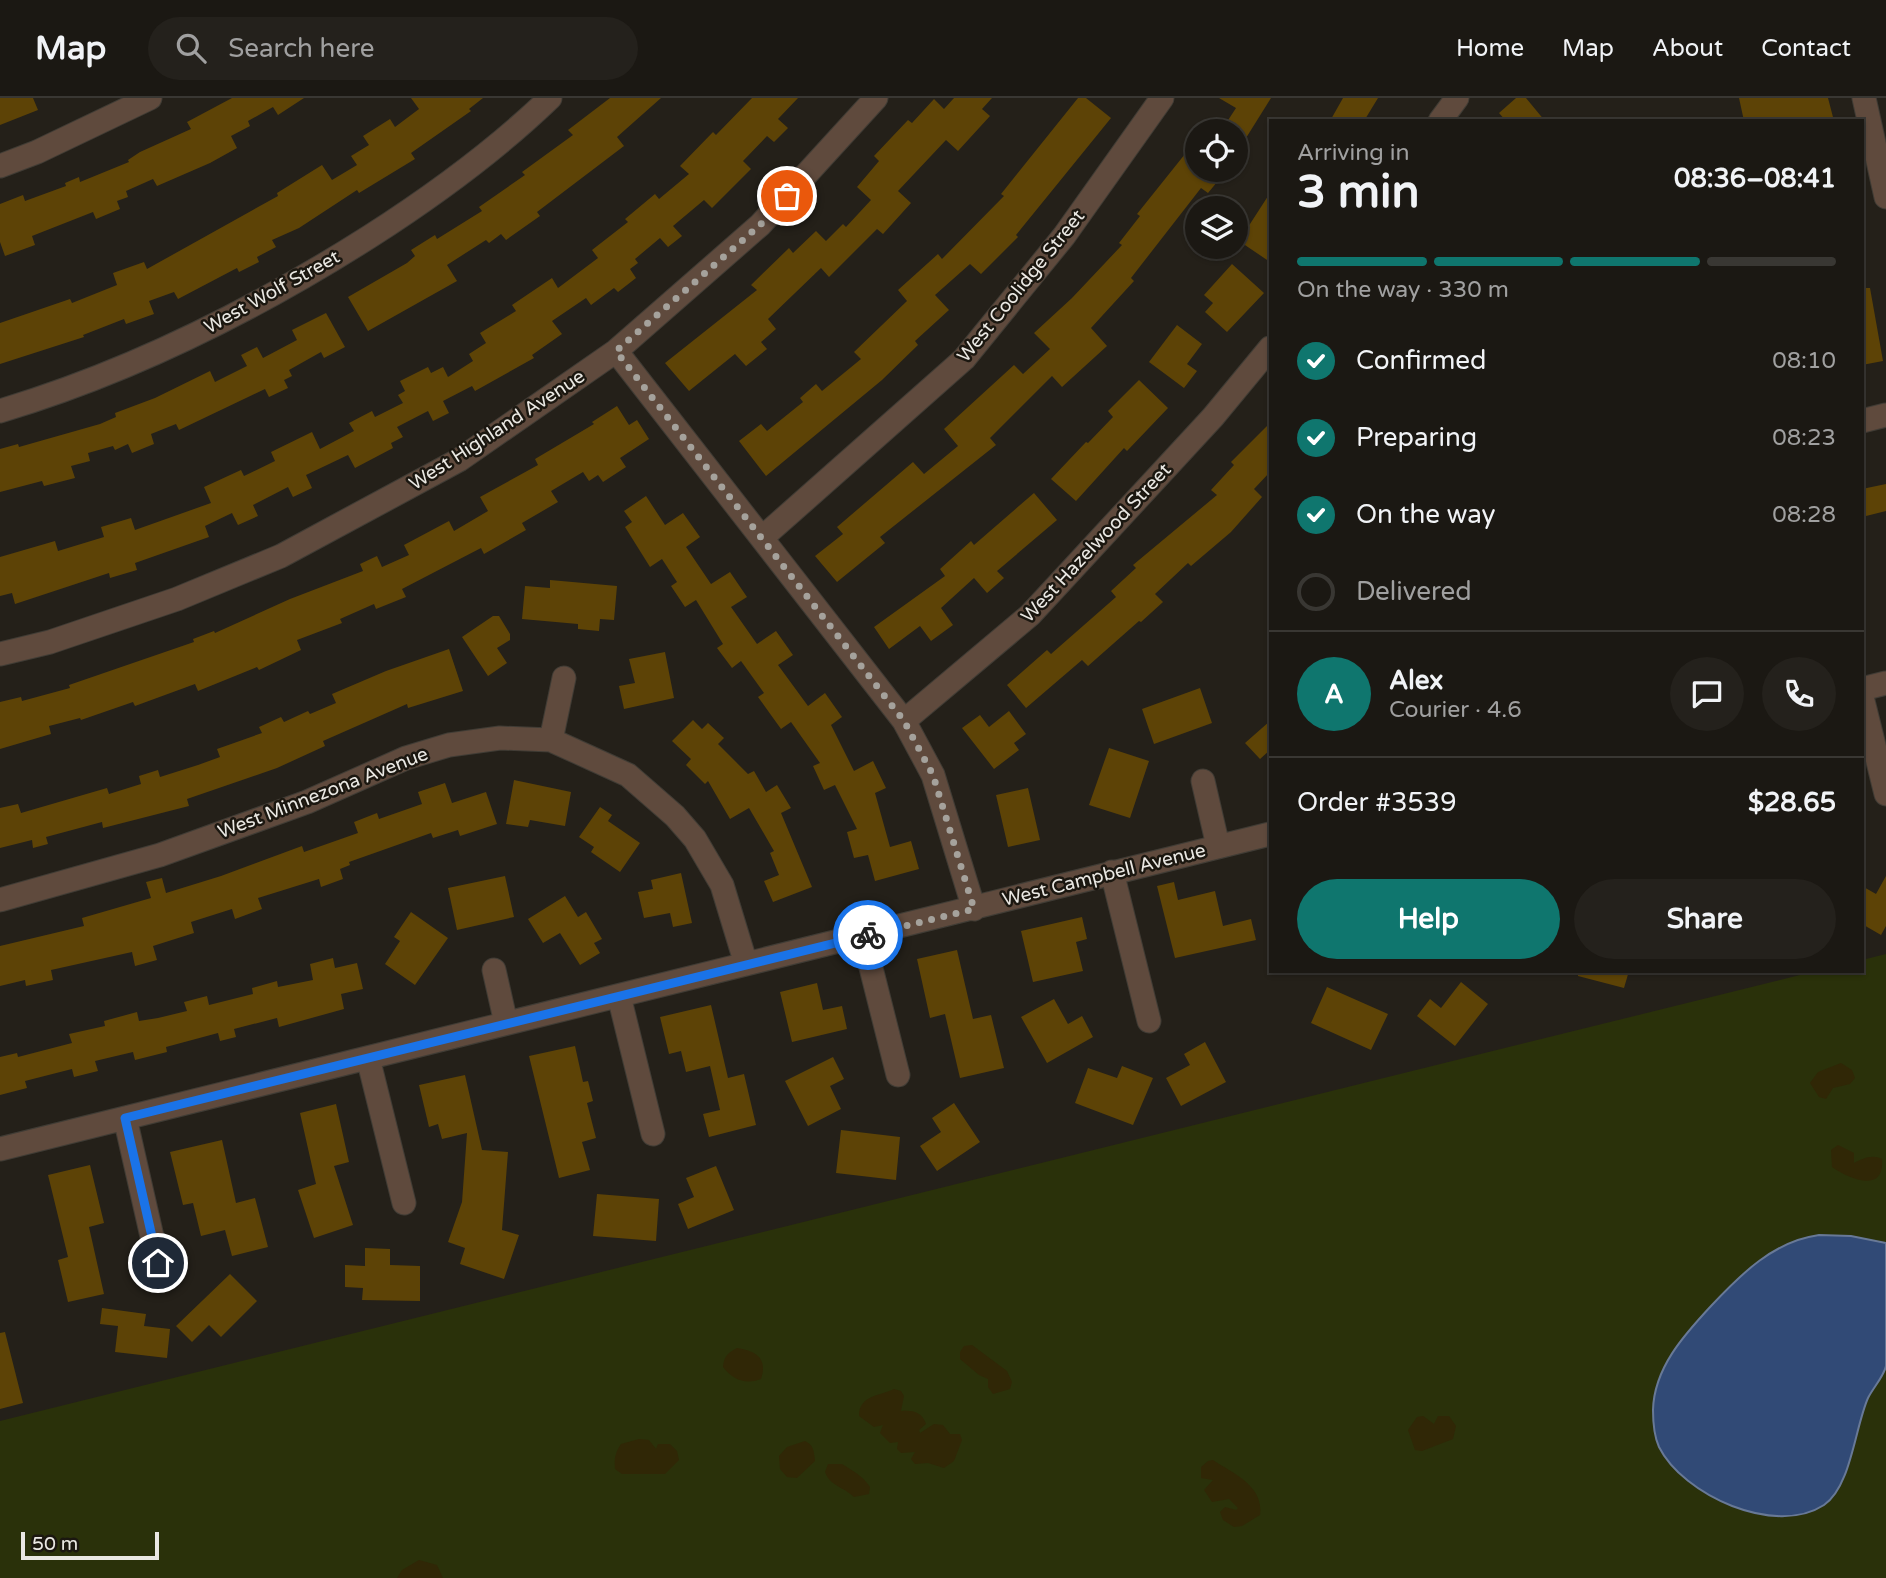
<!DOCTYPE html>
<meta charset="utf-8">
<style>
:root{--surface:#1b1813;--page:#24211c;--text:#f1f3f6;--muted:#a0a0a0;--line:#393733;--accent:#0f766e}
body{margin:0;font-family:"Varela Round",sans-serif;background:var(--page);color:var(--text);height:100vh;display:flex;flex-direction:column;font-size:26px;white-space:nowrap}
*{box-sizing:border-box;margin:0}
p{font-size:23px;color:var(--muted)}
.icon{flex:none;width:38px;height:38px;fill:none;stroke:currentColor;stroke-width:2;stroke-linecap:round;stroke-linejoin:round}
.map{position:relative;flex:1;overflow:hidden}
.drawer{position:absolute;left:1269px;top:21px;width:595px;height:854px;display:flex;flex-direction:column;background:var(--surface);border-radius:0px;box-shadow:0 2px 5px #0004,0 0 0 2px var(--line)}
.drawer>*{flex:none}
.fabs{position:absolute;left:1185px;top:21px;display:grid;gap:14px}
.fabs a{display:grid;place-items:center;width:63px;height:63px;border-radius:50%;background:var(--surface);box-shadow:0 2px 5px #0004,0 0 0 2px var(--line);font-size:35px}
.scale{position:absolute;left:21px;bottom:18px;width:138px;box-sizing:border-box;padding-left:7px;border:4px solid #eae8e3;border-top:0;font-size:19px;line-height:24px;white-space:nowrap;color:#eae8e3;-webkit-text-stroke:5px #1b1710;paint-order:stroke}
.pin{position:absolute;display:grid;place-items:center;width:60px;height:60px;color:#fff;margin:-30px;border:4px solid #fff;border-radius:50%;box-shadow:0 2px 7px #0007}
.courier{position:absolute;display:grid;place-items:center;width:70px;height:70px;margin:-35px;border:5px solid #1a73e8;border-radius:50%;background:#fff;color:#222;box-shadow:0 2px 9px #0007}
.headline em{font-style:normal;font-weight:700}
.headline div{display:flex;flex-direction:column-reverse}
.headline{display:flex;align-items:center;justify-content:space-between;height:119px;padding:0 28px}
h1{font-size:46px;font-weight:700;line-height:52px}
.bar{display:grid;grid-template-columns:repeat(4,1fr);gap:10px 7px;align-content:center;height:84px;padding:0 28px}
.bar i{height:9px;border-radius:5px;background:var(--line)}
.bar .on{background:var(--accent)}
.bar p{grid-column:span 4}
.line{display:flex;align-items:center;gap:18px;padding:0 28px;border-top:2px solid var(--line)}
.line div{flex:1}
.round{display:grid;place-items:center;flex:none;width:74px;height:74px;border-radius:37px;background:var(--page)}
ol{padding:0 28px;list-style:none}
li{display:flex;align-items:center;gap:21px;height:77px}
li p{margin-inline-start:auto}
li .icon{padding:7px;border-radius:50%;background:var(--accent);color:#fff;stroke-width:4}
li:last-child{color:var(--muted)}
li i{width:38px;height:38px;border:4px solid var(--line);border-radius:50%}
.cta{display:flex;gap:14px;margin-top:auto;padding:14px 28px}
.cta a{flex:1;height:80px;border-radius:42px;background:var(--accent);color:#fff;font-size:28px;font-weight:700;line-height:80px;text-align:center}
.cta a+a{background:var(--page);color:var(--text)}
header{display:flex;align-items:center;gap:42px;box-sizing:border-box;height:98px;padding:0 35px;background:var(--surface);border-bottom:2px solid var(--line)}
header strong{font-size:33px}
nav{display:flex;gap:38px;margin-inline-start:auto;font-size:24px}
.search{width:490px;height:63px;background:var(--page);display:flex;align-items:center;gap:18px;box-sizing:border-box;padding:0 24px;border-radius:38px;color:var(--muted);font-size:26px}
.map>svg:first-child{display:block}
</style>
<header>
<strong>Map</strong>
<div class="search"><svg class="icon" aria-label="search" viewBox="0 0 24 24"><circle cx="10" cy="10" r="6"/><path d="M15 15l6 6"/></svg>Search here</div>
<nav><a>Home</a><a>Map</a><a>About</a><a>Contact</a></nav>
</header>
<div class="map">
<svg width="1886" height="1480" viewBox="0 0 1886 1480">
<rect width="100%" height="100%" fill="#242019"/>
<path fill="#2a310a" d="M1886,856v624h-1886v-157l1816,-450h46v-11z"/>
<path fill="#302706" d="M1841,965l11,7 3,8 -5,6 -17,4 -7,11 -7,-2 -9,-14 8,-11z
M1838,1047l16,8v10c9,-5 19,-9 28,-4 3,35 -33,20 -50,8l-1,-17z
M972,1247l35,26 5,11 -2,7 -17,5 -5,-7v-8l-9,-4 -19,-16v-7l4,-6z
M737,1250c19,3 31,10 24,31 -15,6 -28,1 -38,-12 1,-11 5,-14 14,-19z
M894,1291l7,2 3,5 -3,15c12,-1 21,1 25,13l-7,6 1,3 14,-9 9,1 7,9h10l2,6 -8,21 -10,7 -16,-5 -13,1 -4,-5 4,-7 -14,1 -4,-4 1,-7 -8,1 -10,-10 3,-8 -9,2 -15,-11c0,-21 21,-20 35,-27z
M1423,1318l11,8 4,-8h11l7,10 -3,13 -31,12 -7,-1 -7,-20 9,-13z
M639,1341l10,1 7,9 2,-5h12l7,7 2,9 -14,14h-43l-7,-5c-1,-10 0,-16 6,-25z
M805,1343c9,4 9,11 10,20l-18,17 -10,-1 -7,-8 -1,-13 8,-9z
M1213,1362c21,14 51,26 47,55l-18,11 -8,1 -11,-7 -3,-8 5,-5 11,3 2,-2 -9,-9 -17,3 -8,-12 9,-10 -12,-2v-11l7,-6z
M828,1366h14c11,7 21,12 28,23l-1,7 -15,3c-10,-10 -24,-11 -29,-25z
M419,1462l18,5 6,13h-46l5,-8z"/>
<path fill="#314a76" stroke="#687997" stroke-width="2" d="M1819,1137l32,1 35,7c0,30 0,61 0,91 0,9 0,22 0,32 -2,10 -13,22 -18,32 -13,29 -17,89 -44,107 -49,32 -141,-10 -165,-58 -5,-11 -6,-25 -6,-37 1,-42 31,-75 58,-104 30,-32 63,-65 108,-71z"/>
<path fill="#5d4306" d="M0,0h33l5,12 -38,15z
M232,0h72l-26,17 -5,-8 -25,14 2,5 -19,10 6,12 -27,15 -53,23 -4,-7 -27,12 2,6 -11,4 3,8 -24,10 -3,-7 -61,24 3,9 -30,11 -5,-14v-38l23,-9 2,6 41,-15 -1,-3 14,-6 1,5 49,-20 -1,-2 12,-8 51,-23 -4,-7z
M411,0h72l-14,11 2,2 -60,42 4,6 -56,34 -2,-3 -58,38 -27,12 4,7 -19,10 2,5 -20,10 -2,-4 -59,31 -4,-7 -25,9 5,13 -28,10 -2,-5 -41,16 1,2 -84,27v-41l70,-24 2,4 45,-18 -4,-12 31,-11 3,7 131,-73 -1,-3 45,-28 10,15 25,-15 -6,-9 18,-11 -6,-9 27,-17 5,8 24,-18z
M610,0h51l-44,39 7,9 -87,66 3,4 -34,24 -5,-6 -12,9 -3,-3 -39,25 10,16 -89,50 -20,-34 59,-34 8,-7 -4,-6 24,-15 2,4 45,-28 -3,-4 46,-32 -3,-3 51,-37 -5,-5z
M752,0h46l-20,21 10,9 -14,14 -7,-6 -24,25 8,8 -39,39 -8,-8 -31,26 9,10 -14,11 -8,-9 -25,21 3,4 -8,6 6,9 -18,14 -4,-4 -23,17 -5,-7 -34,23 10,13 -30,21 2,3 -59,33 -3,-5 -29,15 6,12 -16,8 -5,-10 -31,16 6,10 -12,6 2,5 -38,20 -7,-13 -42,20 6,13 -19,9 -5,-10 -35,18 5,11 -20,9 -6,-12 -27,13 4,11 -74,26 2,7 -27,8 -1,-5 -94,31 -3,-11 -12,3v-39l55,-16 3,10 46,-14 -3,-10 30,-9 4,12 76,-27 -7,-16 37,-17 3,6 31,-15 -4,-9 41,-20 8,17 34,-18 -5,-8 23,-12 3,6 28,-14 -5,-8 7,-4 -5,-10 28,-14 3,6 12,-6 5,10 25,-16 -4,-7 17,-11 -6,-10 36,-22 -4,-6 40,-27 6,10 40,-30 -6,-8 36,-28 -3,-3 30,-25 4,5 30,-25 -9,-8 33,-34 3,3z
M954,0h38l-10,11 8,7 -32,35 -12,-11 -48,51 13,12 -28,31 -6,-5 -48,48 -8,-9 -53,51 8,10 -15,13 6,7 -21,17 -11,-12 -46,37 -24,-28 92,-73 -6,-5 38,-37 4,5 23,-22 10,10 17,-17 3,3 25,-27 -14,-13 22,-26 -5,-5 34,-36 4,3 22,-24 10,10z
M1078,0h8l25,20 -95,117 2,2 -37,37 -11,-10 -35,31 14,15 -34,31 3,4 -36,35 -116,96 -27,-35 22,-17 6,7 36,-29 -3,-4 16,-14 6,7 39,-32 -7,-7 53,-51 -9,-11 40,-36 4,5 62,-63 -3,-2z
M1219,0h52l-35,56v-23h-15l15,-23z
M1343,0h35l-14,23h-34z
M1516,0h10l19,23h-39l-7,-8z
M1739,0h89l6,23h-90z
M1197,41v31h30l-19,23 -7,-5 -70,90 3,3 -43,47 16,18 -45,41 -10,-11 -62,62 6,7 -116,92 5,6 -48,39 -22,-26 28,-22 -6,-7 76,-65 11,12 34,-28 -14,-17 70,-64 9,9 27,-25 -16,-16 38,-35 50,-53 -3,-2 21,-27 -3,-2z
M1270,95v69l-31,-21z
M1232,166l32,29 -37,39 -22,-20 8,-9 -9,-8z
M1862,190h8l13,73 -21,4z
M326,215l19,34 -21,11 -3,-6 -32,18 3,6 -8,4 4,8 -19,9 -4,-8 -86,41 -3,-6 -25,10 3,10 -22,9 -4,-9 -13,6 -2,-4 -25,7 2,8 -19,5 4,12 -31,8 -2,-5 -42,11v-43l18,-5 1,3 81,-23 16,-7 -1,-4 40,-15 55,-27 5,11 32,-16 -6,-11 16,-8 6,11 34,-18 -5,-10z
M1177,227l25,19 -15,20 10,7 -13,17 -35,-26z
M1139,282l29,28 -41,43 -3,-3 -48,53 -25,-22 35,-37 2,1 25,-26 -5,-6z
M617,308l12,19 8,-5 12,19 -29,19 6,9 -23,15 -5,-7 -9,6 -6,-9 -32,19 7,11 -36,21 4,7 -42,24 -3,-6 -79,41 4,8 -30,12 -2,-5 -34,15 2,4 -45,17 4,10 -42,20 -2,-3 -59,24 -3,-7 -60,22 -2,-4 -52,18 -1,-2 -31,8 2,8 -51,15v-47l21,-5 1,4 48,-13 -1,-3 125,-43 -1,-3 21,-8 1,2 75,-34 73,-28 -3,-7 17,-8 5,11 27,-12 -5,-10 45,-24 5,10 34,-20 -8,-14 58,-32 -3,-6 59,-35 -2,-2z
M1270,325v49l-16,17 8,8 -31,35 -40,34 -3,-3 -33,31 8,8 -22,20 -2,-1 -51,45 -6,-6 -56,48 -19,-23 40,-35 4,4 65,-57 -5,-6 25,-23 -3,-3 84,-70 -6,-5 23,-25 -3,-3z
M1886,386v27l-20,5 -4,-27z
M1034,395l23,27 -60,51 7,7 -17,15 -13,-15 -33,30 12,17 -22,16 -11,-15 -31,23 -15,-22 71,-51 -5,-7 31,-28 3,4z
M646,398l19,29 18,-12 17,24 -14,10 25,37 19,-12 17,25 -16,10 26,37 19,-13 17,24 -15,10 30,41 17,-13 17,24 -11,8 23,46 19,-10 13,27 -11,5 15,54 21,-6 8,28 -44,12 -7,-26 -14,3 -7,-26 10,-3 -22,-44 -11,5 -11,-24 7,-3 -29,-41 -10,7 -23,-32 6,-4 -23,-32 -9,7 -15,-20 6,-4 -27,-44 -11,7 -14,-21 6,-4 -15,-23 -12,8 -25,-40 7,-5 -8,-11z
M550,482l67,6 -3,34 -14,-1 -1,12 -21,-2v-5l-56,-5 3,-33 25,2z
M493,518h6l11,18v6l-13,8 10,15 -19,13 -26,-39z
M449,551l14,42 -55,17 -1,-4 -84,37 2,5 -48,22 -90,31 2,7 -86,22 -1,-6 -56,15 2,7 -15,4 -1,-8 -32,8v-40l18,-4 3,9 86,-25 2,6 32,-10 -2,-8 19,-6 2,7 38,-12 22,-8 -3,-8 45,-16 -3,-6 22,-10 3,5 24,-11 2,3 26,-11 -4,-9 54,-23z
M665,554l9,46 -50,11 -5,-23 16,-3 -6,-24z
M1200,590l12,35 -58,21 -12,-35z
M1009,613l17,23 -12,9 5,7 -25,19 -32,-41 18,-13 9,12z
M693,622l9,9 6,-6 16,15 -6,6 30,30 6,-3 12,21 11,-7 14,23 -10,5 31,74 -39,15 -9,-21 15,-6 -9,-22 4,-2 -25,-43 -19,11 -22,-38 -3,3 -19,-19 5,-6 -19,-18z
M1270,623v29l-10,9 -15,-16z
M1109,650l40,13 -19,57 -41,-13z
M514,682l57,12 -6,34 -35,-6 -2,7 -22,-3z
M445,685l7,20 34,-11 11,32 -37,12 -2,-6 -25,8 -2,-5 -82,29 1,3 -10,4 3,10 -22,8 -2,-8 -61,19 4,11 -27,10 -3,-10 -41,13 3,11 -41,13 4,14 -22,6 -3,-14 -81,18 2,10 -27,6 -1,-6 -25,6v-40l84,-20 -2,-8 69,-20 -5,-16 16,-4 4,15 55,-17 81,-30 2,6 54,-19 -4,-11 23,-9 2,6 43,-15 -4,-12z
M1028,690l12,52 -32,7 -12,-52z
M600,709l12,8 -4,6 32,22 -20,29 -29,-20 3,-5 -15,-10z
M681,775l11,50 -19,4 -3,-14 -26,5 -6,-26 15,-3 -2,-9z
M505,778l9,41 -57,13 -9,-42z
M1886,778v50l-5,9 -19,-11v-38l14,8z
M1174,784l4,18 37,-9 8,35 28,-7 5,21 -81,18 -18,-72z
M565,798l13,21 8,-5 16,27 -8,4 6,10 -20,12 -20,-32 -17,10 -15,-24z
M411,814l37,26 -33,47 -30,-21 15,-23 -6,-4z
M1082,819l5,22 -11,3 7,29 -50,11 -12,-51z
M957,852l16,69 18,-4 13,53 -44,10 -15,-64 -15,4 -13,-59z
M333,860l2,10 22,-5 6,26 -22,5 3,15 -65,18 -2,-9 -43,11 2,8 -16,4 -2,-8 -52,14 1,5 -32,8 -2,-8 -38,9 3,10 -24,6 -2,-8 -47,12 2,7 -27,7v-38l17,-4 1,4 54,-14 -3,-9 36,-8 -1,-5 33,-9 2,9 19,-3 29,-7 -3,-9 23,-6 2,9 44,-11 -1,-6 25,-7 1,6 35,-7 -3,-16z
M1578,873h51l-5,17 -46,-12z
M1461,884l27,22 -33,42 -38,-30 13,-17 11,9z
M817,885l6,27 19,-4 5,23 -55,13 -12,-50z
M1327,889l61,27 -17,36 -60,-27z
M1054,901l14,25 14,-8 11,21 -46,26 -26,-46z
M711,907l17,73 16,-4 12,51 -47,12 -6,-23 17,-4 -10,-44 -24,6 -5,-21 -12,3 -9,-37z
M1205,944l21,40 -45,24 -15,-28 24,-13 -6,-11z
M575,948l8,36 5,-1 5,20 -6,2 9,35 -14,4 8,28 -31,8 -30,-122z
M833,959l11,22 -14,7 11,23 -33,17 -23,-45z
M1122,968l31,12 -20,47 -58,-22 13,-35 29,10z
M465,977l17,75 26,2 -6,78 17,5 -15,44 -44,-15 5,-16 -17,-6 14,-40 5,-69 -25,6 -4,-15 -9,3 -10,-42z
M954,1005l26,39 -43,29 -17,-25 21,-14 -9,-14z
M336,1006l13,58 -15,4 19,59 -39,13 -16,-48 18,-6 -16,-71z
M841,1032l59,7 -4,43 -60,-7z
M222,1042l14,63 19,-5 13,49 -36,9 -7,-26 -24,6 -8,-33 -10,2 -13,-53z
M90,1067l14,58 -15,4 15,67 -36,8 -10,-42 10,-3 -20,-82z
M716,1068l18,44 -46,19 -10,-25 16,-7 -8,-19z
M597,1096l62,5 -3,42 -63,-5z
M365,1150l25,1v16l30,1v35l-58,-1 1,-12 -18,-1v-22l20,1z
M230,1176l27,27 -36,36 -12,-12 -17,17 -16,-16z
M102,1210l44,6 -2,12 26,3 -3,29 -52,-6 3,-26 -18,-2z
M5,1234l18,71 -23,6v-76z"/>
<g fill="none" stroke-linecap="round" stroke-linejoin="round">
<g stroke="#403c35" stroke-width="25">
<path id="minor" d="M1864,0l22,99
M1440,23l17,-23
M0,68l37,-14 113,-54
M616,253l288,370 29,54 41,134
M0,313c131,-39 254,-101 369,-174 64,-41 126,-86 181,-139
M1862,323l24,-6
M763,439l201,-178 100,-123 98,-138
M0,556l50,-12 127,-43 104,-43 178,-96 157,-109 144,-126 116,-127
M1862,591l24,-6
M1862,599l24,97
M904,623l126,-106 183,-198 57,-69
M551,642l13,-62
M1203,683l15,65
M1112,774l37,149
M0,802l160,-45 147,-53 99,-44 43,-13 51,-7 51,2 77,35 47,41 20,23 27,46 24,79
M863,838l35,139
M494,872l12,53
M619,898l34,138
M368,960l36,145
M125,1020l33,145
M0,1051l1270,-315"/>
</g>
<use href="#minor" stroke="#5f4a3d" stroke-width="23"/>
</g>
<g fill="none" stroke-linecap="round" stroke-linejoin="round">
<path stroke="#a5a29c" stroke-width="7" stroke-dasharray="0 12.6" d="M787,98l-27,29 -144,126 288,370 29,54 41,134 -106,26"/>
<path stroke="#1a73e8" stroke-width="9" d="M158,1165l-33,-145 743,-183"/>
</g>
<g text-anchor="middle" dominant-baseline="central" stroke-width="5" stroke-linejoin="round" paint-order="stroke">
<g font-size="19" fill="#eae8e3" stroke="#1b1710">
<text transform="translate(1021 188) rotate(-51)">West Coolidge Street</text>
<text transform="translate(272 194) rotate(-29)">West Wolf Street</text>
<text transform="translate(497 332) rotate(-33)">West Highland Avenue</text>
<text transform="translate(1096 445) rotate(-47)">West Hazelwood Street</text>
<text transform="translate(323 695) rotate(-21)">West Minnezona Avenue</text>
<text transform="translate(1104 777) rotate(-14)">West Campbell Avenue</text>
</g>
</g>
</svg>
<div class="fabs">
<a><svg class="icon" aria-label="locate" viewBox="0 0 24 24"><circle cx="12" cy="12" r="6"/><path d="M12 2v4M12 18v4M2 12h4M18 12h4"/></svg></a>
<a><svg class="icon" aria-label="layers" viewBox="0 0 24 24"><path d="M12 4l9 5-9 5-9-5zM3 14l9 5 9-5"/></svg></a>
</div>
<div class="scale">50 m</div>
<div class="pin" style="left:787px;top:98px;background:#ea580c"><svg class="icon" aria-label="bag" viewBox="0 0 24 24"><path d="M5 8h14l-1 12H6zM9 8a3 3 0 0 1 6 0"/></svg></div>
<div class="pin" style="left:158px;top:1165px;background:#1f2937"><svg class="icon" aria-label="home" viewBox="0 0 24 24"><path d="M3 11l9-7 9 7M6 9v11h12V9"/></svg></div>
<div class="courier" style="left:868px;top:837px"><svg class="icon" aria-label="bike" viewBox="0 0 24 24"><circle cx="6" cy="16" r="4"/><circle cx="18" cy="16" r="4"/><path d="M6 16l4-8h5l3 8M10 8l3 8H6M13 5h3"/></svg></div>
<section class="drawer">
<div class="headline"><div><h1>3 min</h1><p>Arriving in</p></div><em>08:36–08:41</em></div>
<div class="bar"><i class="on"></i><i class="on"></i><i class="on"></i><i></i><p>On the way · 330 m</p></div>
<ol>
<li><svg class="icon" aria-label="check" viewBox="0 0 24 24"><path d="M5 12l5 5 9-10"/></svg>Confirmed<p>08:10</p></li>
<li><svg class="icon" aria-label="check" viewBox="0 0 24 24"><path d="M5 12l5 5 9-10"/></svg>Preparing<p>08:23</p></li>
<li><svg class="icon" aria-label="check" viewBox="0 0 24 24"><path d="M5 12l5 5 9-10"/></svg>On the way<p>08:28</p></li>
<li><i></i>Delivered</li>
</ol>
<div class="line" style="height:126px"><b class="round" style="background:var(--accent);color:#fff">A</b><div><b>Alex</b><p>Courier · 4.6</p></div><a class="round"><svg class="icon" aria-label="chat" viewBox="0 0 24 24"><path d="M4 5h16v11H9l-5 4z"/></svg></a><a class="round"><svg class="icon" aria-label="phone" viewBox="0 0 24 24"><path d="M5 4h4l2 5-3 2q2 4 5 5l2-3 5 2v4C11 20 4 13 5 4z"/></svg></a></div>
<div class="line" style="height:91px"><div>Order #3539</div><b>$28.65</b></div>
<div class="cta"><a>Help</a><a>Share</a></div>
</section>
</div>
